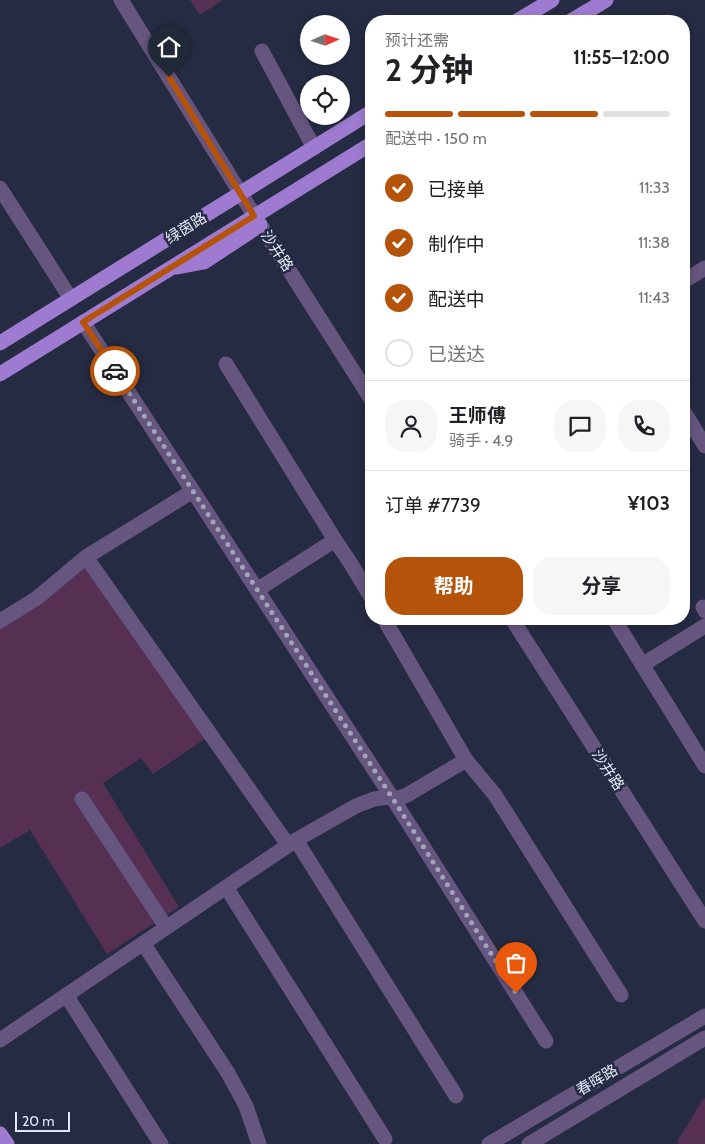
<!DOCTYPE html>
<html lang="zh">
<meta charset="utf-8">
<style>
:root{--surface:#fff;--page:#f6f6f6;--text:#202124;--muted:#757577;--line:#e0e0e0;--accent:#b45309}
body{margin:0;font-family:Cabin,"Noto Sans SC",sans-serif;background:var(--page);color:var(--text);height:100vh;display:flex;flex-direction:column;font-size:19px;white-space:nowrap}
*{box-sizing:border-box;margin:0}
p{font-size:16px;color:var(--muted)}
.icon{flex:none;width:28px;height:28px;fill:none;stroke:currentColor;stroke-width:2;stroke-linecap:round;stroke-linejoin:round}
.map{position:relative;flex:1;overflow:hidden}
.side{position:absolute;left:365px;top:15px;width:325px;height:610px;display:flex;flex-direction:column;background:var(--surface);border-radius:20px;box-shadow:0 2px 8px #0003}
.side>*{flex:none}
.needle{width:32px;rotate:87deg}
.buttons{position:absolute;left:300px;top:15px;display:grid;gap:10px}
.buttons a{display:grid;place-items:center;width:50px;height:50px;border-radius:50%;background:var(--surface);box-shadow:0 2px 8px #0003;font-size:25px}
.scale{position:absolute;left:15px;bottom:12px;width:55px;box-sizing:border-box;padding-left:5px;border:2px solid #e3e8f7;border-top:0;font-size:14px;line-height:18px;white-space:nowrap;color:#e3e8f7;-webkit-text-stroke:4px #252b42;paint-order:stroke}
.pin{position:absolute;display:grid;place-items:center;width:42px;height:42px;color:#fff;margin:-51px -21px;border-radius:50% 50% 50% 0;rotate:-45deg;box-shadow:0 0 5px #0007}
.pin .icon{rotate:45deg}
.courier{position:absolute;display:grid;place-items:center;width:50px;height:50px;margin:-25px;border:4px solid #b45309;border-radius:50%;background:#fff;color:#222;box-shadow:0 1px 6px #0007}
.overview em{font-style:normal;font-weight:700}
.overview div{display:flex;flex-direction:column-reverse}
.overview{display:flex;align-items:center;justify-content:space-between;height:85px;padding:0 20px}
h1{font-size:32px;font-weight:700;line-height:38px}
.bar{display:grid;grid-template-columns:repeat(4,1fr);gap:8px 5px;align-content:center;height:60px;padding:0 20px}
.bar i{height:6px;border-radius:4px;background:var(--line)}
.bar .active{background:var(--accent)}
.bar p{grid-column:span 4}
.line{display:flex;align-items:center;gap:12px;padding:0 20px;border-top:1px solid var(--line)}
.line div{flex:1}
.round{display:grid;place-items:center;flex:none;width:52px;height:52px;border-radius:20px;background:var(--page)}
ol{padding:0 20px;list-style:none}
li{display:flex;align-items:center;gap:15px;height:55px}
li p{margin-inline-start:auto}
li .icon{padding:5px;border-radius:50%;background:var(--accent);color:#fff;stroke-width:4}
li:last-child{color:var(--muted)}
li i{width:28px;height:28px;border:2px solid var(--line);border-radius:50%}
.primary-button{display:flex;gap:10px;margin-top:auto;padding:10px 20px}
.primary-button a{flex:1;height:58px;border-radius:20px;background:var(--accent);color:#fff;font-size:20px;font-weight:700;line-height:58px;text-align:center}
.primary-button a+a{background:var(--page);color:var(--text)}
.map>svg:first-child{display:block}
</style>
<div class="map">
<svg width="705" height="1144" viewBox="0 0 705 1144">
<rect width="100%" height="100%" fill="#252b42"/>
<path fill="#563052" d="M190,0h33l-23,15z
M86,557l125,178 -58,39 -12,-16 -38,25 76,124 -72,47 -77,-124 -30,18v-227z
M705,1098v46h-27l-1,-2 25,-42z"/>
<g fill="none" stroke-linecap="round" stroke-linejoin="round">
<path stroke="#66557f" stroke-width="15" d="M121,0l133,215 117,184
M262,51l52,97
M0,188l71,111
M684,281l21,-13
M83,322l312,480 151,239
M226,364l109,176
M684,412l21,34
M86,557l202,288
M257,590l78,-50 16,24 20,33
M703,607l2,4
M384,619l82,141 29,35 126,200
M512,619l193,302
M614,619l91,147
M0,621l37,-23 49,-41 107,-66
M642,665l63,-39
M82,799l84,128
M296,840l160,256
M226,887l159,252
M143,943l85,130 18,33 13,38
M66,995l95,149
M0,1040l296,-200 60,-34 18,-7 16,-2 9,1 8,-3 59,-35
M489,1144l216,-128
M529,1144l176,-106"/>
<path stroke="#9e7bd1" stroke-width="15" d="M517,21l35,-21
M571,21l35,-21
M177,267l27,-5 56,-37
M0,343l371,-231
M0,374l371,-230
M0,1134l7,10"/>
</g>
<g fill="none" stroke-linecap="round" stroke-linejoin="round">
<path stroke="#a0a6b8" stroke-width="5" stroke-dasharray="0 9" d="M115,371l280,431 121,191"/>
<path stroke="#b45309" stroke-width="6" d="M115,371l-32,-49 171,-106 -85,-139"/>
</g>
<g text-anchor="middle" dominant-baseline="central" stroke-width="5" stroke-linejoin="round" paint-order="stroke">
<g font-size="15" fill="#e3e8f7" stroke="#252b42">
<text transform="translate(186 228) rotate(-32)">绿茵路</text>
<text transform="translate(277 251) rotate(57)">沙井路</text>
<text transform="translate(608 770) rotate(57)">沙井路</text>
<text transform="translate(597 1080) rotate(-31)">春晖路</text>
</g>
</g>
</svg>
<div class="buttons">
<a><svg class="needle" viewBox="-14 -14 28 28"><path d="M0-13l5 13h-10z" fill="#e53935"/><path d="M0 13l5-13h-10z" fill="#757577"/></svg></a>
<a><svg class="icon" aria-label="locate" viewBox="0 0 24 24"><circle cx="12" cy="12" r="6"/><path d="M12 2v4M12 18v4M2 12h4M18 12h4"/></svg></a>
</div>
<div class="scale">20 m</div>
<div class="pin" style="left:516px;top:993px;background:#ea580c"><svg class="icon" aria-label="bag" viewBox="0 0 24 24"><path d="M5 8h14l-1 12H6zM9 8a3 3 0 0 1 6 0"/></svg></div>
<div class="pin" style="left:169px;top:77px;background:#1f2937"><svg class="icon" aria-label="home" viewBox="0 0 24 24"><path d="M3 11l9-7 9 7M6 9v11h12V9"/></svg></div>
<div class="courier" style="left:115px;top:371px"><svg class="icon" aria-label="car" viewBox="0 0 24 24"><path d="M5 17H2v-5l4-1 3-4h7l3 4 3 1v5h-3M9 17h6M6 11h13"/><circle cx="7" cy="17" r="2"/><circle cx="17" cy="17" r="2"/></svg></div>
<section class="side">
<div class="overview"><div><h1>2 分钟</h1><p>预计还需</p></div><em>11:55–12:00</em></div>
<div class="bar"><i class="active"></i><i class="active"></i><i class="active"></i><i></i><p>配送中 · 150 m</p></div>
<ol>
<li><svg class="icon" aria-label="check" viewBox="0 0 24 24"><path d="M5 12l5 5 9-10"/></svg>已接单<p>11:33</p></li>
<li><svg class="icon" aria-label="check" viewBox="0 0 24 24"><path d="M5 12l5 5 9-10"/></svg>制作中<p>11:38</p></li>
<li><svg class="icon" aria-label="check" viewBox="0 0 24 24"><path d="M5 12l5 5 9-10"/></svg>配送中<p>11:43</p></li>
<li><i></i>已送达</li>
</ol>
<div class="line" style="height:90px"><a class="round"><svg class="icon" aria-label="person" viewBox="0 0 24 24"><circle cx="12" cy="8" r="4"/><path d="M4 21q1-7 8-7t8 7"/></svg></a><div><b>王师傅</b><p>骑手 · 4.9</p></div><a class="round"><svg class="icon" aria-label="chat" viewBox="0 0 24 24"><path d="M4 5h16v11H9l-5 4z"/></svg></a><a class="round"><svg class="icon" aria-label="phone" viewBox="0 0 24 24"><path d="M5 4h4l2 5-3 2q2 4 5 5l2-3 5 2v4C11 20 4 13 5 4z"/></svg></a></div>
<div class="line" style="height:65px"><div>订单 #7739</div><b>¥103</b></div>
<div class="primary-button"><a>帮助</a><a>分享</a></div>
</section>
</div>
